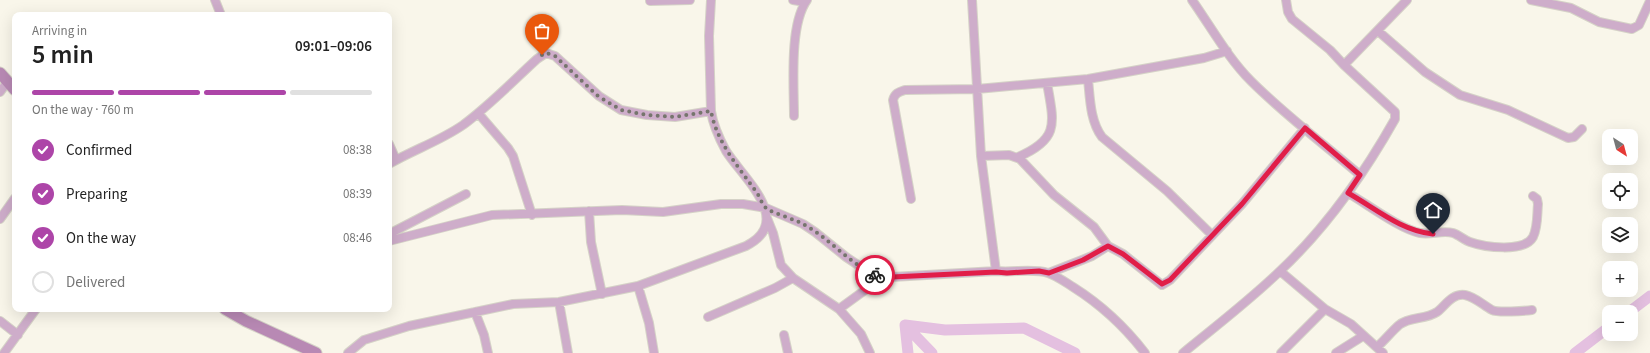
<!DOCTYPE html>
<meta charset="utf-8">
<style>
:root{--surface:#fff;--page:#f2f2f2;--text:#222;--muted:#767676;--line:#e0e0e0;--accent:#ad45a8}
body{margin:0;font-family:"Source Sans 3",sans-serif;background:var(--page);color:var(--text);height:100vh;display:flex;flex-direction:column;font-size:15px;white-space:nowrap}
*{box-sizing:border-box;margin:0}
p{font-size:13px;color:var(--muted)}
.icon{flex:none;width:22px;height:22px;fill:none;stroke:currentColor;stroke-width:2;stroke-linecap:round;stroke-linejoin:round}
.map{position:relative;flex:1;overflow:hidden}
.side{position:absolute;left:12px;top:12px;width:380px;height:300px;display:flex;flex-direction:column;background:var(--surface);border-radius:8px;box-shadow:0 4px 16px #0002}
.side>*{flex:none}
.needle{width:26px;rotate:144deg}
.buttons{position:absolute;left:1602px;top:129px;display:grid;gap:8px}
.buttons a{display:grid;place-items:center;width:36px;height:36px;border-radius:8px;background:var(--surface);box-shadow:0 4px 16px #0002;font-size:20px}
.pin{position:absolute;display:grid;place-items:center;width:34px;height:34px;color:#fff;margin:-41px -17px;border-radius:50% 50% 50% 0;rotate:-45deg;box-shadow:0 0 4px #0007}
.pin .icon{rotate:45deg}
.courier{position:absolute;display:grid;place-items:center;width:40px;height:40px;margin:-20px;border:3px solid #e11d48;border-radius:50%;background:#fff;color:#222;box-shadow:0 1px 5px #0007}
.head em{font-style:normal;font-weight:600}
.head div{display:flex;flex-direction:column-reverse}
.head{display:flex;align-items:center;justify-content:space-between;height:68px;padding:0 20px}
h1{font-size:26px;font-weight:600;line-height:30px}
.bar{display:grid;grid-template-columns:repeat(4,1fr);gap:6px 4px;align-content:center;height:48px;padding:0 20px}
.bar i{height:5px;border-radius:3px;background:var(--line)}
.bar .active{background:var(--accent)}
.bar p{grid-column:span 4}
ol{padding:0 20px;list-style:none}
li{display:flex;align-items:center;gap:12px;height:44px}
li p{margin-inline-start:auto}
li .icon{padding:4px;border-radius:50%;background:var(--accent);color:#fff;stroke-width:4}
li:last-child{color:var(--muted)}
li i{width:22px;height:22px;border:2px solid var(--line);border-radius:50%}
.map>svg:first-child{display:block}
</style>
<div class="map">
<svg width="1650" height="353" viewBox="0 0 1650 353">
<rect width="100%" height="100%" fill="#f9f6ea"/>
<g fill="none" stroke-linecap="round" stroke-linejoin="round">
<path stroke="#e4c0e0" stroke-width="11" d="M1629,312l21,-16
M905,325l27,28
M908,353l-3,-28 40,5 79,-2 51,25
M1575,353l34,-26"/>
<g stroke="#d5d2c7" stroke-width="10">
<path id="minor" d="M215,0l6,15
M793,0l12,2
M972,0l9,156 15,115
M1192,0c19,27 36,58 59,81 34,34 73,63 109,94
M1531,0l40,8 28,14 33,7 7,-4 11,-24
M650,1l40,-1
M1378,31l47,41 35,23 48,15 60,28 6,-1 8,-8
M1344,65l63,-65
M1088,79c2,19 2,42 14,58l65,54 45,44
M0,92l8,-11
M478,113l30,35 5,8 19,59
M794,116c0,-31 -5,-91 13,-116
M389,144l7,16
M981,156l28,-1 11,4 34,36 40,32 14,19 15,8 39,31 8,-5 72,-76 63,-76
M1018,157c42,-18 36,-34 29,-74
M389,164c24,-14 51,-23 74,-39 26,-19 50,-44 74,-66l9,-6 9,3 44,40 22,14 26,5 28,2 36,-6
M1348,193c19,11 52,36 72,40 11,2 23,-3 33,0 6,2 11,7 17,9 14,5 54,11 63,-5 5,-10 4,-23 5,-33l-1,-5 -4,-3
M911,199l-18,-99c2,-7 6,-8 12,-10l72,-1 111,-10 116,-21 23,-7
M589,211l2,31 11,52
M767,218l6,15 8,32 12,13 46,31 22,25 9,19
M0,219l15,-21
M389,234l77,-40
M389,241l103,-26 130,-5 41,2 58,-8h22l23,4 37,16 12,8 31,25 24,16 6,3 16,1 104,-6c17,2 36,-3 52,2 9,3 17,9 25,14 27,17 52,40 72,66
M1280,271l45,38 26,15 32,29
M1049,273l43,-17 16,-10
M638,286l11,37 5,30
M559,302l9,51
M839,309l44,-32
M475,312l9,23 4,18
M708,317l67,-29 18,-10
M0,321l18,14
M784,335l4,18
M1377,347c8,-7 14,-15 22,-22 11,-9 26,-5 38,-13 8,-6 15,-19 28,-17 10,2 18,10 27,15 6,3 32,1 40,0
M4,353l32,-44
M348,353l16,-13 45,-14 104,-22 46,-2 79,-16 108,-40c49,-25 -3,-68 -20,-95 -7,-13 -13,-26 -15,-40l-2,-75 2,-36
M1183,353c33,-27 67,-53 97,-82 47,-44 84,-97 115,-152v-7l-51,-47 -14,-15 -38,-31 -4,-7 -2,-12
M1281,353l44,-44
M1336,353l27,-17"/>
</g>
<g stroke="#d5d2c7" stroke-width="13">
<path id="secondary" d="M0,73l15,17
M225,309l21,12 70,32"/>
</g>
<use href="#minor" stroke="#ceadca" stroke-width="8"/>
<use href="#secondary" stroke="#b889b4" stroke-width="11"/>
</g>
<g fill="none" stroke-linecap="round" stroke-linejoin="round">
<path stroke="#76756d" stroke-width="4" stroke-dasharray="0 7.2" d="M542,55l4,-2 9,3 43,40 23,14 26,5 28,2 36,-6c6,32 27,55 46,82 3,4 5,12 9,15 4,4 30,12 37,16 26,14 45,38 72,51"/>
<path stroke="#e11d48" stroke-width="5" d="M875,275l17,2 104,-5 11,1 32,-2 10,2 34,-13 25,-14 15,8 39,30 8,-4 72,-76 63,-76 55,47 -12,18c27,15 53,38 85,41"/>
</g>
</svg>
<div class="buttons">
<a><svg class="needle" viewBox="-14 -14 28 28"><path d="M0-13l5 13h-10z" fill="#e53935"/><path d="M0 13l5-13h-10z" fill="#767676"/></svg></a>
<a><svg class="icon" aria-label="locate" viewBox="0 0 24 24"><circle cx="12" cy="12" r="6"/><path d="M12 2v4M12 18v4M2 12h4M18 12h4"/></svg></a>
<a><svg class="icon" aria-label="layers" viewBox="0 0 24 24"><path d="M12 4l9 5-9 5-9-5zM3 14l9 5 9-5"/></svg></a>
<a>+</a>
<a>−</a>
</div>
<div class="pin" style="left:542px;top:55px;background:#ea580c"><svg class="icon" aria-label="bag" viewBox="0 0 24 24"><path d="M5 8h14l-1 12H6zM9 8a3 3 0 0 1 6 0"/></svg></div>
<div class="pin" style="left:1433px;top:234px;background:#1f2937"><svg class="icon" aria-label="home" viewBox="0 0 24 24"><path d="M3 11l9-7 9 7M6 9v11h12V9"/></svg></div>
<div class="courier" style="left:875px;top:275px"><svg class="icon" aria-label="bike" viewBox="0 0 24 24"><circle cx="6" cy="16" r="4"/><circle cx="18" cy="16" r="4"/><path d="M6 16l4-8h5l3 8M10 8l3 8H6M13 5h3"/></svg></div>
<section class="side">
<div class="head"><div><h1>5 min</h1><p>Arriving in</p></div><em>09:01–09:06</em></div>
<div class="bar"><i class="active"></i><i class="active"></i><i class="active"></i><i></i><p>On the way · 760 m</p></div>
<ol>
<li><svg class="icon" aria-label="check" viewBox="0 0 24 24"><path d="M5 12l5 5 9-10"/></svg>Confirmed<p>08:38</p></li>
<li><svg class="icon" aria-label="check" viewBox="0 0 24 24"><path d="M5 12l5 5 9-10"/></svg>Preparing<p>08:39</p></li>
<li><svg class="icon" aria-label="check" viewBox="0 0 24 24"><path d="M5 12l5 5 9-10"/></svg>On the way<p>08:46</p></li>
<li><i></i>Delivered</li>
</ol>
</section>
</div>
